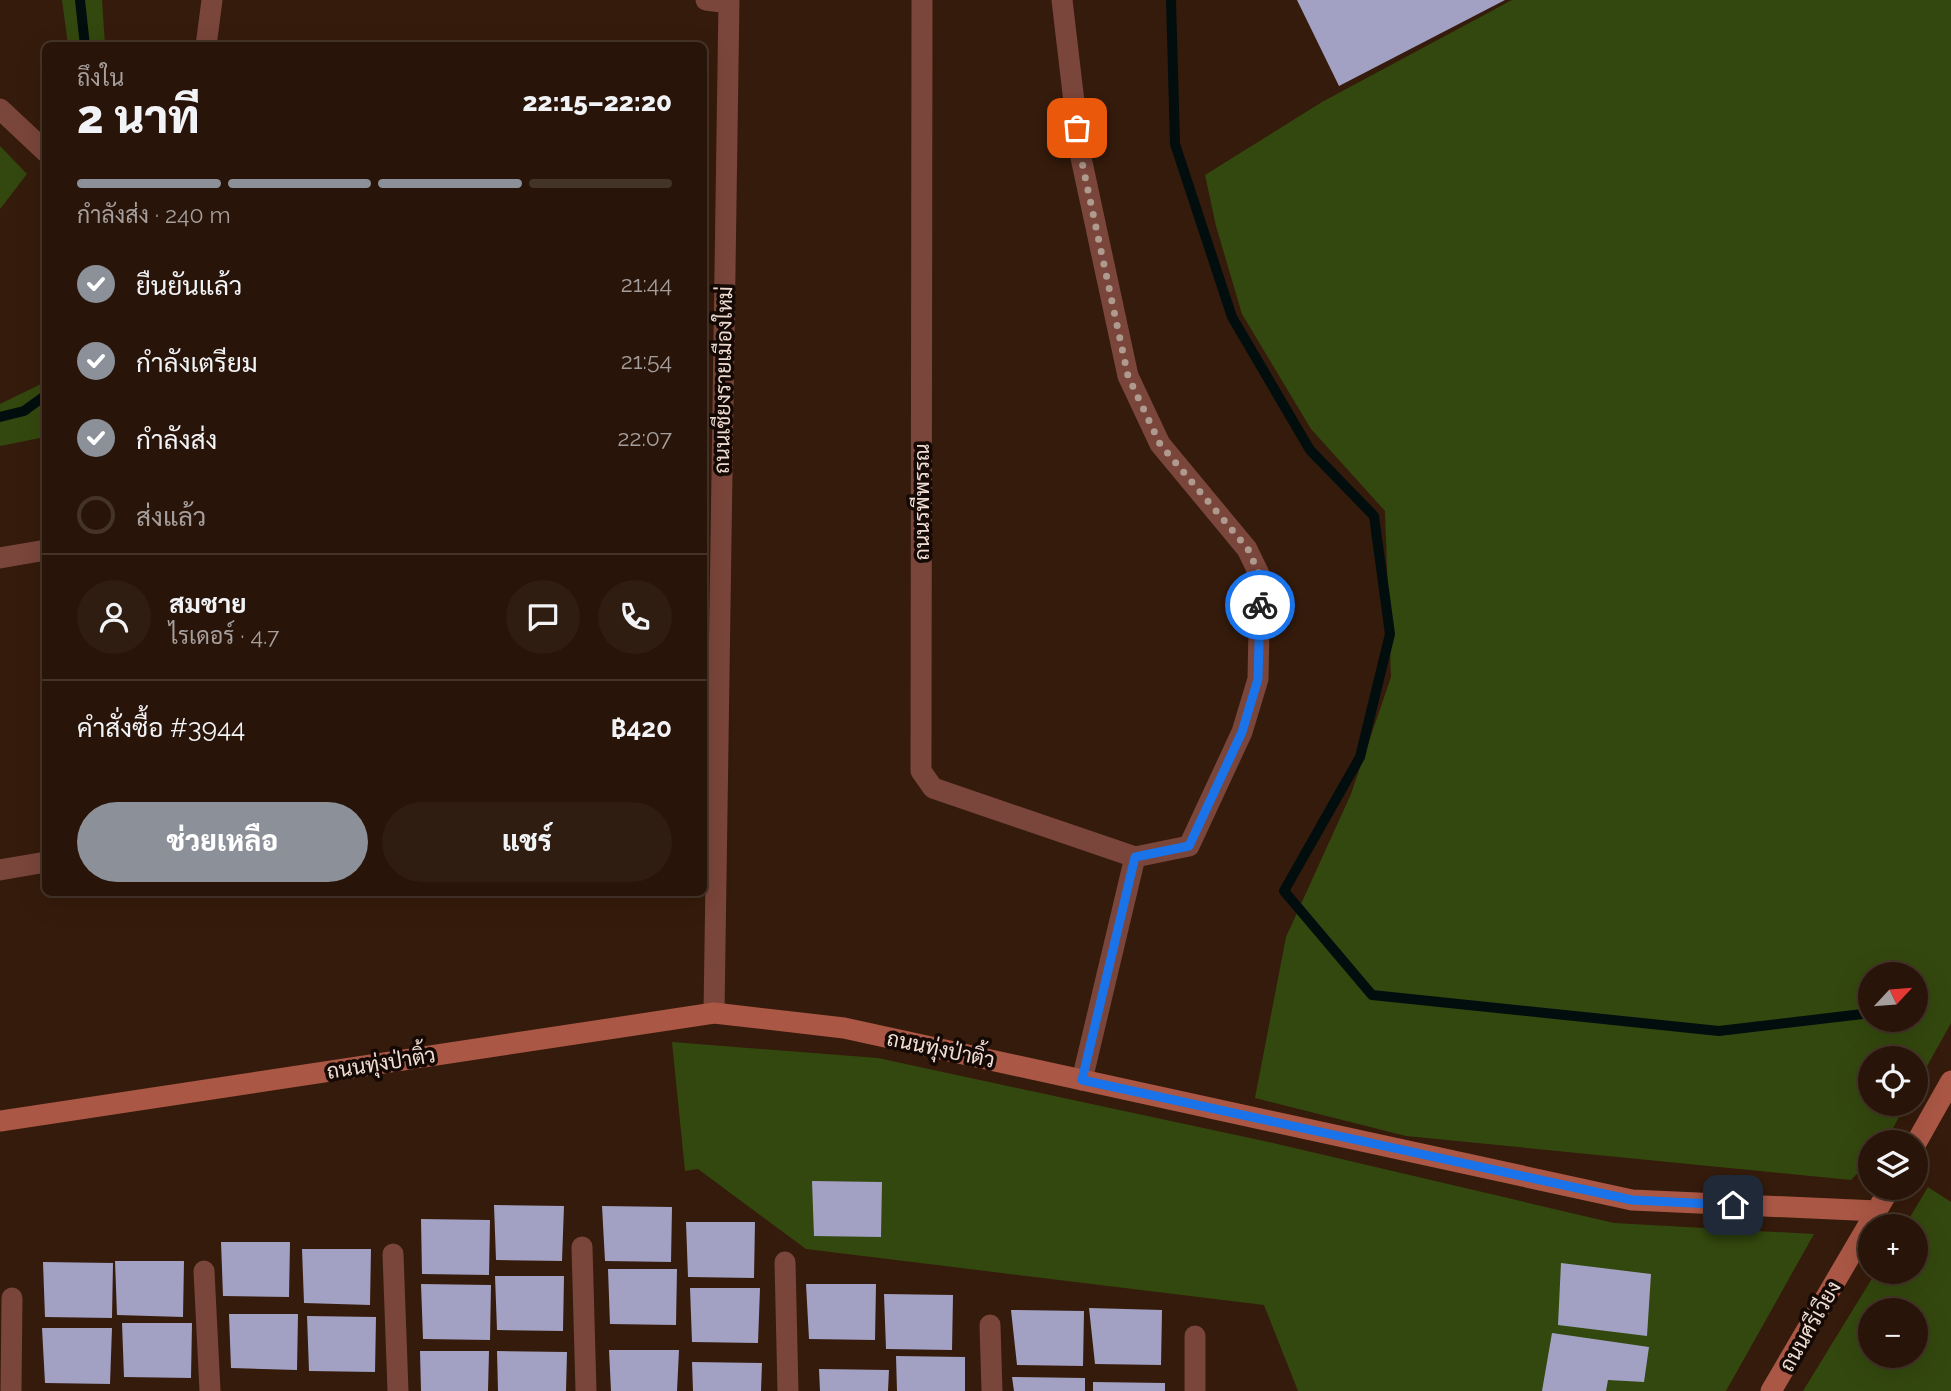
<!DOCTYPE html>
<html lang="th">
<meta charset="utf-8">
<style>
:root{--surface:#281408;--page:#301d12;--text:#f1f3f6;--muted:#a59e9c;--line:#443329;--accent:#8c9099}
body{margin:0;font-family:Raleway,Sarabun,sans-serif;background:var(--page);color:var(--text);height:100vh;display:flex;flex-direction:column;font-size:26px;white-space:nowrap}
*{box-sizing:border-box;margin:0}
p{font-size:23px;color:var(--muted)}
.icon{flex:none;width:38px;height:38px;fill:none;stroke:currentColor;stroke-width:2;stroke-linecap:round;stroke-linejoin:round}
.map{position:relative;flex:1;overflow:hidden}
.details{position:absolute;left:42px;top:42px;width:665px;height:854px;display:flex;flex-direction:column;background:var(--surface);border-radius:10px;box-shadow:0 7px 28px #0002,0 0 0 2px var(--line)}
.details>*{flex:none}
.needle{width:46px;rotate:64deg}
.fabs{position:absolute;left:1858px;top:962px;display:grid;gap:14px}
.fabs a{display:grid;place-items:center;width:70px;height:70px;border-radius:50%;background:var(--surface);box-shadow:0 7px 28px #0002,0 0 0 2px var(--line);font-size:35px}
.pin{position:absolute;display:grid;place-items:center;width:60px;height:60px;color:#fff;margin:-30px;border-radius:14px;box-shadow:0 4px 10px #0006}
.courier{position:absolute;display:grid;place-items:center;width:70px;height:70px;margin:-35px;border:5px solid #1a73e8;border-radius:50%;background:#fff;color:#222;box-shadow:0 2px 9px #0007}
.headline em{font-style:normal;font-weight:800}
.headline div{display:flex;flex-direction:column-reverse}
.headline{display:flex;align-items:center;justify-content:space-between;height:119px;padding:0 35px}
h1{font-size:46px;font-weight:800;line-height:52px}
.bar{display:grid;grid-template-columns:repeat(4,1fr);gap:10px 7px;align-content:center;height:84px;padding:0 35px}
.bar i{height:9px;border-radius:5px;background:var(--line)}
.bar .active{background:var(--accent)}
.bar p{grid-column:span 4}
.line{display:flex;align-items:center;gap:18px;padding:0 35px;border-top:2px solid var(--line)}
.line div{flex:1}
.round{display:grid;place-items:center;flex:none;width:74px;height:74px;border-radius:37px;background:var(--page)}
ol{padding:0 35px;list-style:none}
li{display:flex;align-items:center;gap:21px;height:77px}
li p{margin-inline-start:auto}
li .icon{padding:7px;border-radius:50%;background:var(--accent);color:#fff;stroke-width:4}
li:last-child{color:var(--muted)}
li i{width:38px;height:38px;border:4px solid var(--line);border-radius:50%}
.primary-button{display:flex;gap:14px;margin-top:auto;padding:14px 35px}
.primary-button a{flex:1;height:80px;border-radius:42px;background:var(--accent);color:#fff;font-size:28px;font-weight:800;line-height:80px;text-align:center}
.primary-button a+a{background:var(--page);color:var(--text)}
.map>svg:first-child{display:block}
</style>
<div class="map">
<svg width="1951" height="1391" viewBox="0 0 1951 1391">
<rect width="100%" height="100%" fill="#351b0b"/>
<path fill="#33480e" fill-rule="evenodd" d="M62,0h40l3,45h-37z
M1512,0h439v1023l-35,63v-27h-45v45h35l-21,39h-14v16l-20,21 -445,-44 -151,-38 31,-161 65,-143 40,-117 -6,-166 -74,-82 -69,-115 -26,-88 -11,-51 117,-73zM1871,975h45v45h-45z
M0,146l27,28 -27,35z
M45,379v58l-45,9v-42l43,-21z
M672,1042l206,16 395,85 341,80 200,11 -88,157h-428l-34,-86 -458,-56 -108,-80 -13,2z
M1928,1187l23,15v189h-148l73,-119h40v-45h-12zM1871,1311h45v45h-45z"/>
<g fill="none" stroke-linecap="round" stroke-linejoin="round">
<path stroke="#020e0e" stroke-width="10" d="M80,0l5,46
M1171,0l4,144 57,173 78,133 64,66 16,118 -30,123 -76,134 88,104 347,36 152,-18
M0,417l24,-6 22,-16"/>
</g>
<path fill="#a2a1c3" d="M1297,0h208l-166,86z
M812,1181l70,1 -1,55 -67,-1z
M494,1205l70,1 -2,55 -66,-1z
M602,1206l70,1 -1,55 -66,-1z
M421,1219l69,1 -1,55 -67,-1z
M686,1222h69l-1,56 -66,-1z
M221,1242h69l-1,55 -66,-1z
M302,1249h69l-1,56 -66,-2z
M115,1261h69l-1,56 -66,-2z
M43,1262l70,1 -1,55 -67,-1z
M1561,1263l90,11 -4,62 -89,-11z
M608,1269h69l-1,56 -66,-1z
M495,1276h69l-1,55 -66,-1z
M421,1284l70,1 -1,55 -67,-1z
M806,1284h70l-1,56 -66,-1z
M690,1288h70l-2,55 -66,-1z
M884,1294l69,1 -1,55 -66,-1z
M1089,1308l73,2 -1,55 -66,-1z
M1011,1310l73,1 -1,55 -66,-1z
M229,1314h69l-1,56 -66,-2z
M307,1316l69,1 -1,55 -66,-1z
M122,1323h70l-1,55 -67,-1z
M42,1328h70l-2,56 -65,-1z
M1552,1333l97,14 -5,35 -36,-2 -2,11h-64z
M609,1350h70l-2,41h-66z
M420,1351h69l-1,40h-67z
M497,1351l70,1 -1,39h-68z
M896,1356l69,1v34h-68z
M692,1362l70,1 -1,28h-68z
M819,1369l70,1 -1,21h-68z
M1012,1377l73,1v13h-71z
M1093,1382l72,1v8h-72z"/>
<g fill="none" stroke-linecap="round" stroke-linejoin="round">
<path stroke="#7a453a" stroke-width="21" d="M706,0l23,3
M922,0l-1,771 12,17 202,69 54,-11 53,-114 16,-53 2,-103 -13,-27 -87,-105 -32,-68 -48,-223 -18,-153
M206,46l6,-46
M0,109l46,43
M0,558l46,-8
M0,870l46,-8
M714,1013l15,-1013
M1082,1080l53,-223
M582,1247l4,144
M393,1254l5,137
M785,1262l3,129
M204,1271l6,120
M990,1325l2,66
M1195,1336v55
M11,1391l1,-93"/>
<path stroke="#ab5745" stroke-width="21" d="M0,1121l714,-108 130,15 788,172 245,11
M1916,1143l35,-62
M1771,1391l119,-203"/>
</g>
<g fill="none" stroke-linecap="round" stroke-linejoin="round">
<path stroke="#af9a8e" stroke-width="7" stroke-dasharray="0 12.6" d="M1077,128l3,25 48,223 32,68 88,105 12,27v29"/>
<path stroke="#1a73e8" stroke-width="9" d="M1260,605l-2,74 -16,53 -53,114 -54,11 -53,223 550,120 101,5"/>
</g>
<g text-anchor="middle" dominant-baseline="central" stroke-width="7" stroke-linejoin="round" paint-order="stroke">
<g font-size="21" fill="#f0ded4" stroke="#140904">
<text transform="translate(723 380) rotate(-89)">ถนนเชียงรายเมืองใหม่</text>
<text transform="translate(921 502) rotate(-90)">ถนนรพีพรรณ</text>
<text transform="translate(941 1049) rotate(12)">ถนนทุ่งป่าติ้ว</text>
<text transform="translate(381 1063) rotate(-9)">ถนนทุ่งป่าติ้ว</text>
<text transform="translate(1810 1326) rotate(-60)">ถนนศรีเวียง</text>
</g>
</g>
</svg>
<div class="fabs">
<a><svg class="needle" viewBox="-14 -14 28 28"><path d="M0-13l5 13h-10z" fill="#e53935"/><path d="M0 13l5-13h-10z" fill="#a59e9c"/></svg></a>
<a><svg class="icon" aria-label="locate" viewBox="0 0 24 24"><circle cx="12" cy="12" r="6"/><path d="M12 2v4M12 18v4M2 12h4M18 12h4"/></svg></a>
<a><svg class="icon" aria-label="layers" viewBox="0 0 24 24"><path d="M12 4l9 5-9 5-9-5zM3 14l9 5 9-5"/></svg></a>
<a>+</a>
<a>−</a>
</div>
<div class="pin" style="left:1077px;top:128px;background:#ea580c"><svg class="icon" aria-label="bag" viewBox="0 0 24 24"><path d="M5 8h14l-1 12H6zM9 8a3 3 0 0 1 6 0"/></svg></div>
<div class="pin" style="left:1733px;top:1205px;background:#1f2937"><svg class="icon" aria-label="home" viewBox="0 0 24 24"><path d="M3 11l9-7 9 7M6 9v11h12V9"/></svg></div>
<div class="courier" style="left:1260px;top:605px"><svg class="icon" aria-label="bike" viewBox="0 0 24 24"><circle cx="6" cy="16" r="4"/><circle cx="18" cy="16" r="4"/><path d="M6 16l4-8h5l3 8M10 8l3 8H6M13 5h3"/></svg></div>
<section class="details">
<div class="headline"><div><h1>2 นาที</h1><p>ถึงใน</p></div><em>22:15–22:20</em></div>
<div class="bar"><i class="active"></i><i class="active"></i><i class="active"></i><i></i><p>กำลังส่ง · 240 m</p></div>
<ol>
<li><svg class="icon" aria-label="check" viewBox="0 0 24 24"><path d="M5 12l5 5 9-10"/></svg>ยืนยันแล้ว<p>21:44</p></li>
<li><svg class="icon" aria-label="check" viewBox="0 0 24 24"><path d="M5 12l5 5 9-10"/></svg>กำลังเตรียม<p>21:54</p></li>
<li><svg class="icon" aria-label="check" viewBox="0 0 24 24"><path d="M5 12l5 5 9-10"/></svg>กำลังส่ง<p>22:07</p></li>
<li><i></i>ส่งแล้ว</li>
</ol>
<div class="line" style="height:126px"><a class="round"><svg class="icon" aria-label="person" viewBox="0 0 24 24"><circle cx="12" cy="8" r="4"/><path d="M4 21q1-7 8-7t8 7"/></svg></a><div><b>สมชาย</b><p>ไรเดอร์ · 4.7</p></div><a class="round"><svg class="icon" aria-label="chat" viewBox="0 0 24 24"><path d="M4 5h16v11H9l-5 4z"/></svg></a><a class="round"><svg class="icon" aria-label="phone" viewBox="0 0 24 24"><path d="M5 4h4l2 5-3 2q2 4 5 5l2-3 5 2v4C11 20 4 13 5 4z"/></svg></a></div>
<div class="line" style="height:91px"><div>คำสั่งซื้อ #3944</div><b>฿420</b></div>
<div class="primary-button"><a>ช่วยเหลือ</a><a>แชร์</a></div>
</section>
</div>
